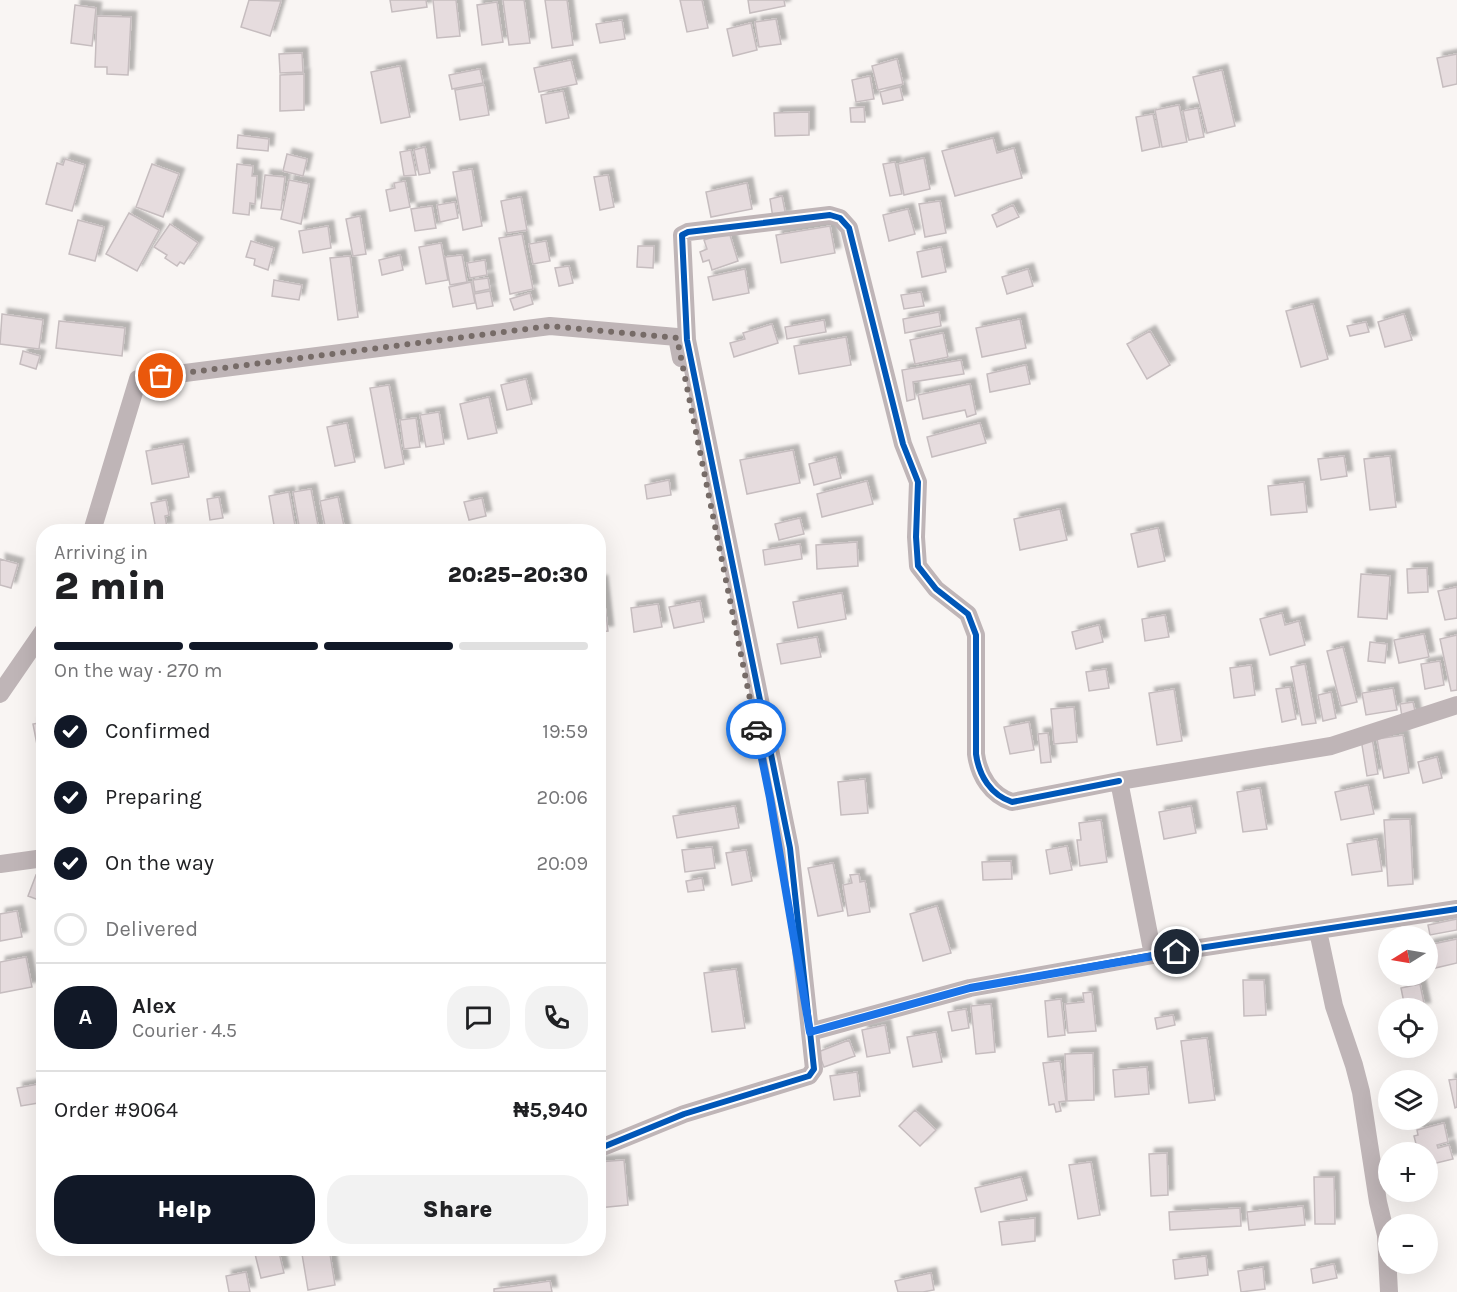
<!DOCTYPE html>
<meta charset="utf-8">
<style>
:root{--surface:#fff;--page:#f2f2f2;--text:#202124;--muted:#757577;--line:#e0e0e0;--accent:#111827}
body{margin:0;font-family:Karla,sans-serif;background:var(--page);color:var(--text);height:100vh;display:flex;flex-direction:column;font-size:22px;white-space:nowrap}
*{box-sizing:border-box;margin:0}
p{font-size:20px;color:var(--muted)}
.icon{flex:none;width:33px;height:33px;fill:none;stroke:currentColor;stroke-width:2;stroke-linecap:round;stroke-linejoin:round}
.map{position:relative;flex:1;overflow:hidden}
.drawer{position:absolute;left:36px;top:524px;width:570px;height:732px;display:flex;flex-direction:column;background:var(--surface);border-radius:24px;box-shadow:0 6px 24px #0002}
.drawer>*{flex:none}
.needle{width:39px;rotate:259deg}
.buttons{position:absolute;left:1378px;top:926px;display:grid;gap:12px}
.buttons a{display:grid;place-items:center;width:60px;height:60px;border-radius:50%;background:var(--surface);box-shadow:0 6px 24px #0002;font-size:30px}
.pin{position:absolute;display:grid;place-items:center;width:51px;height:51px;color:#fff;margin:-26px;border:3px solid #fff;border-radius:50%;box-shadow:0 2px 6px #0007}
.courier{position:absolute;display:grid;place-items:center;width:60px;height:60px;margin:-30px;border:4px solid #1a73e8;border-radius:50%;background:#fff;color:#222;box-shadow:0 2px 8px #0007}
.summary em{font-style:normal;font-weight:800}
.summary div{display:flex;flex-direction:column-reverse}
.summary{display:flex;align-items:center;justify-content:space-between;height:102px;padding:0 18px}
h1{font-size:39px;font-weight:800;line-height:45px}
.bar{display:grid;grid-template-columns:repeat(4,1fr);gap:9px 6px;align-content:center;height:72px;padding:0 18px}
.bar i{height:8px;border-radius:4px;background:var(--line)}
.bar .selected{background:var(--accent)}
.bar p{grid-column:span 4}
.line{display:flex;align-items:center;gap:15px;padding:0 18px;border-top:2px solid var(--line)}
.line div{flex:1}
.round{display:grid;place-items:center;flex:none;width:63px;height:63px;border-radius:24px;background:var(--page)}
ol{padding:0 18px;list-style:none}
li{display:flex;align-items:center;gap:18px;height:66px}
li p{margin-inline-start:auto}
li .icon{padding:6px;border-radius:50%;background:var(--accent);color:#fff;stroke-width:4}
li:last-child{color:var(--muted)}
li i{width:33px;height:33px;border:3px solid var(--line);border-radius:50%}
.action{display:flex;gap:12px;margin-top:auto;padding:12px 18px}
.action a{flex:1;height:69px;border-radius:24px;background:var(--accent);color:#fff;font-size:24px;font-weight:800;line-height:69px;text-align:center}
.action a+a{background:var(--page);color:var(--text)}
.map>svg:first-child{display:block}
</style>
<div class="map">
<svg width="1457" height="1292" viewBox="0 0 1457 1292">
<defs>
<filter id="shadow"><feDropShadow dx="5.5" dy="-5.5" stdDeviation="1.5" flood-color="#0004"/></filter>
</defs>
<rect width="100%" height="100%" fill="#f9f5f3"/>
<path fill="#e6dcde" stroke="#c6bdbf" stroke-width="1.5" filter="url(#shadow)" d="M249,0l32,1 -11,35 -29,-9z
M390,0h36l1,7 -35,5z
M433,0h23l4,36 -23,2z
M503,0h21l6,43 -21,2z
M545,0h22l6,45 -21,3z
M680,0h22l6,28 -21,4z
M748,0h36l1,6 -35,7z
M497,2l6,40 -21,3 -5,-40z
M75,5l21,3 -4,38 -21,-3z
M97,16l34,1 -3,58 -21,-1v-7h-12z
M776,19l5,25 -22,3 -4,-25z
M622,20l3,19 -25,4 -4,-19z
M751,23l6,27 -24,6 -6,-27z
M302,53l1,19 -23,1 -1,-19z
M1457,54v30l-14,3 -6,-29z
M897,59l6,25 -25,6 -6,-24z
M571,60l6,24 -38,8 -5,-24z
M400,66l10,51 -29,6 -10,-51z
M480,69l3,14 -31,6 -3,-14z
M1222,70l13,56 -28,7 -14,-56z
M304,74v36l-24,1v-36z
M870,76l4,23 -18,3 -4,-22z
M484,85l5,30 -29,5 -5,-30z
M900,87l3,13 -20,4 -3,-12z
M563,91l6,27 -23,5 -5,-28z
M1179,105l8,37 -25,5 -7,-37z
M864,107l1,15h-14l-1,-14z
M1198,108l6,29 -15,3 -6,-29z
M809,112v23l-34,1 -1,-23z
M1153,114l7,33 -18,4 -6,-34z
M238,135l31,4 -1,12 -31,-3z
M993,138l4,15 17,-5 8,30 -67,18 -13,-45z
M425,147l5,26 -11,2 -5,-25z
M411,150l5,25 -12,1 -4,-24z
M287,154l20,5 -4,17 -20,-5z
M924,158l6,31 -26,6 -6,-31z
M65,159l20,6 -13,46 -26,-7 11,-41 6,2z
M895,162l7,32 -12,2 -7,-32z
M152,164l27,10 -16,43 -27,-10z
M237,164l16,2 -1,10h5l-2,28 -5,-1 -1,12 -16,-2z
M472,169l10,57 -19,4 -10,-58z
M265,175l20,2 -4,33 -20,-2z
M608,175l6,32 -14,3 -6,-33z
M289,180l20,4 -8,40 -20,-5z
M405,181l5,26 -20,4 -4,-21 9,-2 -1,-5z
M747,183l5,26 -41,8 -5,-25z
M782,196l4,20 -13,2 -3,-19z
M521,197l6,33 -20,3 -6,-32z
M940,201l6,32 -21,4 -6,-33z
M455,202l3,16 -18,4 -3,-17z
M1013,205l6,12 -22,10 -5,-12z
M432,206l4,22 -21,3 -4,-22z
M908,209l7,25 -26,7 -6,-26z
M129,213l30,17 -22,41 -31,-17z
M360,216l6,38 -13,2 -7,-37z
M78,220l26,7 -9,34 -26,-7z
M170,224l28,19 -14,21 -4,-2 -3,4 -12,-8 2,-3 -13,-8z
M328,226l3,22 -28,5 -4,-22z
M830,226l5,27 -54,10 -5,-28z
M729,232l9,29 -26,9 -3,-10 -6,2 -3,-10 7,-3 -3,-9z
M522,234l11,55 -23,5 -11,-56z
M251,241l23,7 -6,22 -14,-5 1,-6 -9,-2z
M546,241l4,20 -17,3 -4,-20z
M441,243l7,37 -22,4 -7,-37z
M638,246h16l-1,22 -16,-1z
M941,247l5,25 -24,5 -5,-25z
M400,255l3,15 -21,5 -3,-15z
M462,255l5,27 -17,3 -5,-28z
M350,256l8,61 -20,3 -8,-62z
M485,260l2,15 -17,3 -3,-15z
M569,266l4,17 -14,3 -4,-18z
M745,269l4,24 -36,7 -5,-23z
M1028,269l5,17 -26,8 -5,-17z
M488,278l2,11 -15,3 -2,-12z
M274,280l28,5 -3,15 -27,-4z
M471,282l4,21 -22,4 -4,-20z
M490,291l3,15 -16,3 -3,-15z
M921,292l3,14 -20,3 -3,-14z
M530,293l3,11 -19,6 -4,-11z
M1313,304l15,55 -27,8 -15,-56z
M939,312l2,14 -36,7 -2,-14z
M2,314l41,6 -4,29 -39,-5z
M1404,314l8,26 -27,7 -7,-25z
M1020,319l6,29 -44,9 -6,-29z
M824,320l2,12 -39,7 -2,-12z
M59,321l66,7 -3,28 -66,-8z
M1366,322l3,10 -19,4 -3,-10z
M772,324l6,19 -44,14 -4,-14 15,-4 -2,-6z
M1150,331l20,34 -23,14 -20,-35z
M943,333l5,24 -33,7 -5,-24z
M846,337l5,28 -52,9 -5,-28z
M23,351l17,5 -4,13 -16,-5z
M961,360l3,14 -51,8 2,17 -8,2 -5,-31z
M1026,365l4,19 -40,8 -3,-18z
M526,379l6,25 -25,6 -6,-25z
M970,384l6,30 -9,3 -2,-7 -42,9 -5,-24z
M389,385l15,79 -19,4 -15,-80z
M489,397l8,36 -29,6 -8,-35z
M439,412l5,32 -18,3 -6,-32z
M416,418l4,29 -16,2 -4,-29z
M347,423l8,39 -20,4 -8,-39z
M980,423l6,20 -54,14 -5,-20z
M183,444l6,33 -37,7 -6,-33z
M793,450l7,33 -53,11 -7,-34z
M1344,456l3,20 -26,4 -3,-21z
M1390,456l6,51 -26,3 -6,-51z
M836,457l5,21 -27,7 -5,-21z
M669,480l2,15 -24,4 -2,-14z
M867,481l6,23 -51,13 -5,-23z
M1304,482l3,30 -36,3 -3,-29z
M311,489l8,42h-19l-7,-39z
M289,492l7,39h-21l-6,-35z
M219,497l4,21 -13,2 -3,-21z
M338,497l7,34h-19l-6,-30z
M482,498l4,18 -17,4 -5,-18z
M166,500l3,15 -4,1 2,12 -11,2 -5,-27z
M1060,509l7,31 -47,10 -6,-31z
M800,518l4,16 -25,6 -4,-16z
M1158,528l7,33 -27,6 -7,-33z
M857,542l1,24 -41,3 -1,-24z
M800,544l2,15 -37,6 -2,-15z
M0,559l18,5 -7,24 -11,-3z
M1427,568l1,24 -20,1 -1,-24z
M1361,574l29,2 -3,43 -29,-2z
M602,581l6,50 -10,1v-50z
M1457,587v31l-12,2 -7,-29z
M842,593l4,26 -48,9 -5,-26z
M700,601l4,21 -30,6 -5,-21z
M658,604l4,23 -28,5 -3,-24z
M1282,613l3,12 14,-4 6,24 -35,10 -10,-36z
M1165,615l4,22 -24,4 -3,-22z
M1099,625l4,17 -27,7 -4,-17z
M1424,634l5,23 -30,6 -5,-23z
M1457,635v55l-6,1 -11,-52z
M817,637l4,20 -40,7 -4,-20z
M1370,642l17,2 -2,19 -17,-2z
M1343,647l14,55 -16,4 -14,-55z
M1440,661l4,24 -19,4 -4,-25z
M1305,664l11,59 -14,2 -11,-58z
M1251,665l4,30 -21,3 -4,-30z
M1106,669l3,19 -20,3 -3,-19z
M1290,687l6,32 -14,3 -6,-33z
M1393,688l4,22 -31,5 -4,-22z
M1174,689l8,52 -25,4 -8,-52z
M1331,692l5,26 -13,3 -5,-26z
M1413,702l3,13 -14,2 -2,-13z
M1074,707l3,35 -23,2 -3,-35z
M44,722v27l-6,1 -5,-26z
M1029,722l5,28 -24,4 -6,-27z
M1048,733l3,29 -10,1 -3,-29z
M1403,735l6,38 -25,5 -7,-39z
M1372,738l6,36 -11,2 -6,-37z
M1437,757l5,21 -19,5 -5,-21z
M865,779l3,34 -27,2 -3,-33z
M1368,785l6,29 -33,6 -6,-28z
M1260,788l7,41 -24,3 -6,-40z
M735,806l4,22 -62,10 -4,-22z
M1191,806l5,27 -32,6 -5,-27z
M1410,819l3,65 -25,2 -4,-66z
M1101,820l6,42 -27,4 -3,-26h4l-2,-17z
M1377,839l5,32 -30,4 -5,-31z
M1067,846l5,24 -22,4 -4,-24z
M712,847l3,21 -30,4 -3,-22z
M746,850l6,31 -20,4 -6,-32z
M1011,861l1,18 -29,1 -1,-18z
M833,863l10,48 -25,5 -10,-48z
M859,874l1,8 5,-1 5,31 -22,4 -5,-31 9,-2 -2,-8z
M36,875l8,3v24l-16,-6z
M702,878l2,12 -16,2 -2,-11z
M937,906l14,47 -28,8 -13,-47z
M17,911l5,26 -22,4v-27z
M1457,919v11l-27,5 -2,-10z
M1457,939v24l-26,6 -3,-24z
M26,957l6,30 -32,6v-31z
M736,969l9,59 -33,4 -8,-59z
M1243,980h21l2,35 -22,1z
M1420,984l5,24h-20l-4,-20z
M1092,992l4,39 -28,2 -3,-29 19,-2 -1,-9z
M1061,999l4,36 -17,2 -3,-36z
M991,1004l4,48 -19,2 -5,-48z
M966,1009l3,19 -17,3 -4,-19z
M1173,1015l2,10 -18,4 -2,-11z
M885,1025l5,28 -23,4 -5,-27z
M936,1032l6,30 -29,5 -6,-30z
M1207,1038l8,62 -26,3 -8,-62z
M849,1040l6,16 -31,11 -6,-15z
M1093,1053l1,47 -27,1 -2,-47z
M1060,1061l6,40 -7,1 2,9 -5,1 -2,-8 -5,1 -6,-42z
M1147,1067l2,27 -34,3 -2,-27z
M857,1072l3,24 -26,4 -4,-24z
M1457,1079v28l-2,1 -6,-28z
M44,1083v19l-23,4 -4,-18z
M915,1110l21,20 -16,16 -21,-20z
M1444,1123l4,19 -11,3 1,3 11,-3 4,14 -25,6v-13h-10l-4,-16 4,-1 -1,-5z
M1167,1153l1,42 -17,1 -2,-42z
M624,1160l4,45 -30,3v-46z
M1091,1162l9,53 -22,4 -9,-54z
M1021,1177l6,23 -46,12 -6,-24z
M1314,1177h20l1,47h-20z
M1303,1206l2,19 -56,5 -2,-18z
M1240,1208l1,18 -71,4 -1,-18z
M1035,1218v23l-33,4 -3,-23z
M265,1248h13l6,25 -23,5 -7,-28z
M301,1248h28l6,37 -27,5z
M1206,1256l2,19 -33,4 -2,-19z
M1334,1264l3,14 -24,5 -2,-14z
M1263,1267l2,22 -24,3 -3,-21z
M246,1272l4,20h-21l-3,-16z
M931,1273l3,17 -11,2h-25l-3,-11z
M550,1281l2,11h-58v-3z"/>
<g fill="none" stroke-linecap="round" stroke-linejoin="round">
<path stroke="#bfb5b7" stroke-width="18" d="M92,531l46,-152 412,-53 127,11 4,21
M0,694l44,-64
M0,864l44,-6
M1318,931l16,75 20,59 7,27 17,110 8,33 3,57
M1153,955l-34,-174 212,-35 126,-41
M810,1032l-20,-184 -103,-508 -5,-105 6,-3 142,-17 10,3 9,10 54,216 15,38 -2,55 2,29 18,23 32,25 8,21v119c3,22 15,41 36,48l107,-21
M598,1149l86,-35 125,-38 5,-7 -4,-37 160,-44 183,-33 304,-46"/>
<g stroke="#fff" stroke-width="10">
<path id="cycleway" d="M810,1032l-20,-184 -103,-508 -5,-105 6,-3 142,-17 10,3 9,10 54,216 15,38 -2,55 2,29 18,23 32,25 8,21v119c3,22 15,41 36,48l107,-21
M598,1149l86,-35 125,-38 5,-7 -4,-37 160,-44 183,-33 304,-46"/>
</g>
<use href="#cycleway" stroke="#0057b8" stroke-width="6"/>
</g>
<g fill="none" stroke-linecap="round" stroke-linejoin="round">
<path stroke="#766b67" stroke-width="6" stroke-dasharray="0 10.8" d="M161,376l389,-50 127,12 79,391"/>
<path stroke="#1a73e8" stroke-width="8" d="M756,729l14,69 40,234 160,-44 207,-36"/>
</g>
</svg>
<div class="buttons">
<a><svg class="needle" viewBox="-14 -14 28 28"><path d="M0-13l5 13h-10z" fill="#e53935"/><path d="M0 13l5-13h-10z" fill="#757577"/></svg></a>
<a><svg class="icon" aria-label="locate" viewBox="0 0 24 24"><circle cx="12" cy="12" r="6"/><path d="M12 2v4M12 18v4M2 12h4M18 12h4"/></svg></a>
<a><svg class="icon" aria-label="layers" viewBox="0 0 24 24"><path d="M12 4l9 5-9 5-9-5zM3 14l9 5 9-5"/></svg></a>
<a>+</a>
<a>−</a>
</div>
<div class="pin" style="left:161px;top:376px;background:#ea580c"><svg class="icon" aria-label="bag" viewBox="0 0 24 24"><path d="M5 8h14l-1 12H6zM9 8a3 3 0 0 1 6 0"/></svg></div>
<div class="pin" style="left:1177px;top:952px;background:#1f2937"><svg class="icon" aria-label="home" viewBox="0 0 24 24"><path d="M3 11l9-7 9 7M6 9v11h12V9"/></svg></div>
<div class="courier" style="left:756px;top:729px"><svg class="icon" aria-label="car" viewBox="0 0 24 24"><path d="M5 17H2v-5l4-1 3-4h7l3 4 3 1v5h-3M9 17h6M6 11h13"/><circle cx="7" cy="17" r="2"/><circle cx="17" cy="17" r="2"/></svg></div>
<section class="drawer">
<div class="summary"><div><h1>2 min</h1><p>Arriving in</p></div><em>20:25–20:30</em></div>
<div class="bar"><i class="selected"></i><i class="selected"></i><i class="selected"></i><i></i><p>On the way · 270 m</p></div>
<ol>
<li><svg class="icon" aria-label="check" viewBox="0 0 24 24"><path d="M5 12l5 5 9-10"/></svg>Confirmed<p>19:59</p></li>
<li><svg class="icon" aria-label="check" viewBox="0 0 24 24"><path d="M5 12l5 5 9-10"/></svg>Preparing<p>20:06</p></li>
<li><svg class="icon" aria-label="check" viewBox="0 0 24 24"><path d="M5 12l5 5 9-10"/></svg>On the way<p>20:09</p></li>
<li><i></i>Delivered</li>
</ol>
<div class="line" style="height:108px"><b class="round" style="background:var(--accent);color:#fff">A</b><div><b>Alex</b><p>Courier · 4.5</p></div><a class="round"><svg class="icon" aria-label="chat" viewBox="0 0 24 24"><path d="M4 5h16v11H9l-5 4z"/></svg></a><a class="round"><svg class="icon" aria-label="phone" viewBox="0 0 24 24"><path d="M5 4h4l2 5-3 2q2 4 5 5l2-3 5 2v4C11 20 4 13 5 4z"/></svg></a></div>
<div class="line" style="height:78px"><div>Order #9064</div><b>₦5,940</b></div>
<div class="action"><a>Help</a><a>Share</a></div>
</section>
</div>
